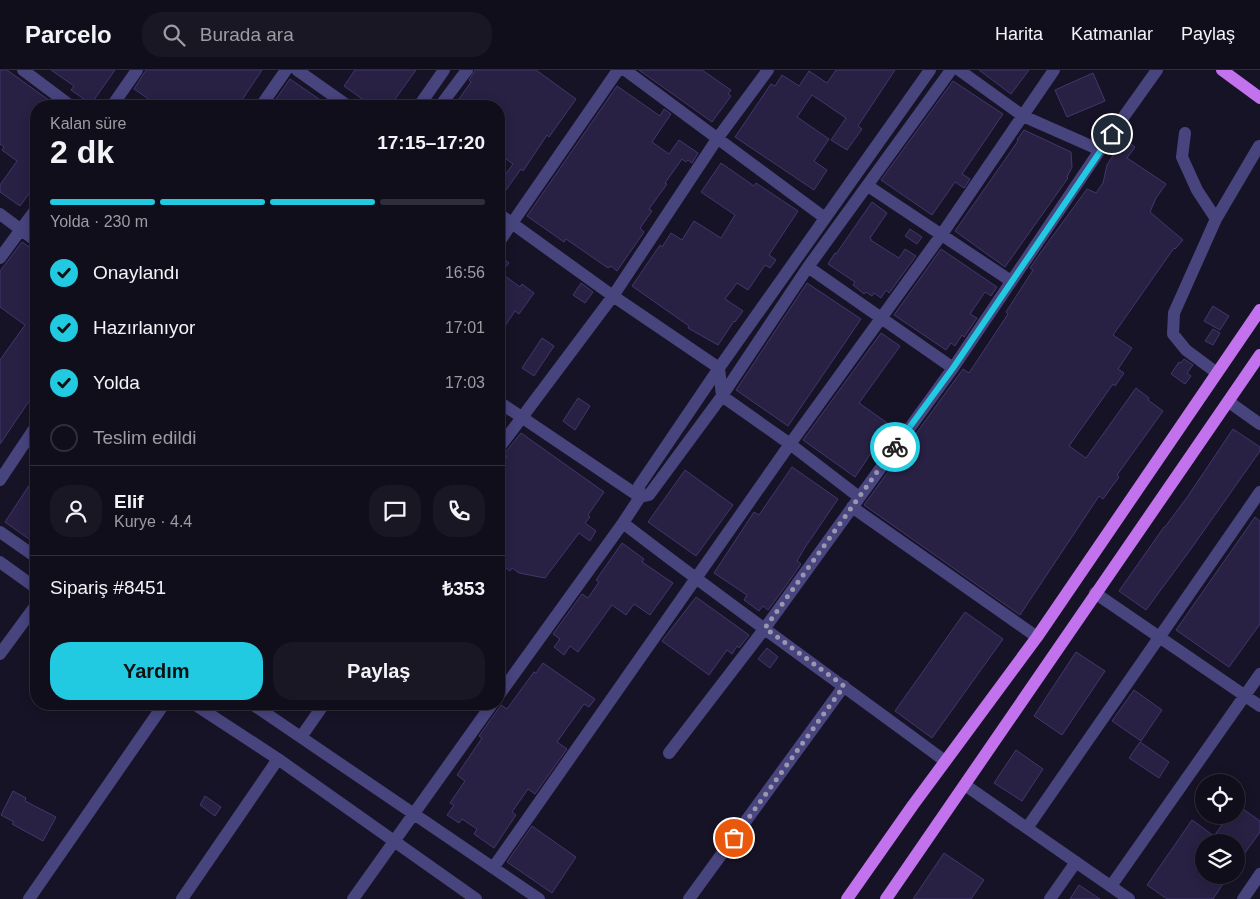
<!DOCTYPE html>
<html lang="tr">
<meta charset="utf-8">
<style>
:root{--surface:#110e1c;--page:#1a1725;--text:#f1f3f6;--muted:#9c9ca3;--line:#302e3b;--accent:#22cae1}
body{margin:0;font-family:Arial,sans-serif;background:var(--page);color:var(--text);height:100vh;display:flex;flex-direction:column;font-size:19px;white-space:nowrap}
*{box-sizing:border-box;margin:0}
p{font-size:16px;color:var(--muted)}
.icon{flex:none;width:28px;height:28px;fill:none;stroke:currentColor;stroke-width:2;stroke-linecap:round;stroke-linejoin:round}
.map{position:relative;flex:1;overflow:hidden}
.panel{position:absolute;left:30px;top:30px;width:475px;height:610px;display:flex;flex-direction:column;background:var(--surface);border-radius:20px;box-shadow:0 2px 12px #0003,0 0 0 1px var(--line)}
.panel>*{flex:none}
.buttons{position:absolute;left:1195px;top:704px;display:grid;gap:10px}
.buttons a{display:grid;place-items:center;width:50px;height:50px;border-radius:50%;background:var(--surface);box-shadow:0 2px 12px #0003,0 0 0 1px var(--line);font-size:25px}
.pin{position:absolute;display:grid;place-items:center;width:42px;height:42px;color:#fff;margin:-21px;border:2px solid #fff;border-radius:50%;box-shadow:0 1px 5px #0007}
.courier{position:absolute;display:grid;place-items:center;width:50px;height:50px;margin:-25px;border:4px solid #22cae1;border-radius:50%;background:#fff;color:#222;box-shadow:0 1px 6px #0007}
.summary em{font-style:normal;font-weight:600}
.summary div{display:flex;flex-direction:column-reverse}
.summary{display:flex;align-items:center;justify-content:space-between;height:85px;padding:0 20px}
h1{font-size:32px;font-weight:600;line-height:38px}
.bar{display:grid;grid-template-columns:repeat(4,1fr);gap:8px 5px;align-content:center;height:60px;padding:0 20px}
.bar i{height:6px;border-radius:4px;background:var(--line)}
.bar .active{background:var(--accent)}
.bar p{grid-column:span 4}
.line{display:flex;align-items:center;gap:12px;padding:0 20px;border-top:1px solid var(--line)}
.line div{flex:1}
.round{display:grid;place-items:center;flex:none;width:52px;height:52px;border-radius:20px;background:var(--page)}
ol{padding:0 20px;list-style:none}
li{display:flex;align-items:center;gap:15px;height:55px}
li p{margin-inline-start:auto}
li .icon{padding:5px;border-radius:50%;background:var(--accent);color:#111;stroke-width:4}
li:last-child{color:var(--muted)}
li i{width:28px;height:28px;border:2px solid var(--line);border-radius:50%}
.primary-button{display:flex;gap:10px;margin-top:auto;padding:10px 20px}
.primary-button a{flex:1;height:58px;border-radius:20px;background:var(--accent);color:#111;font-size:20px;font-weight:600;line-height:58px;text-align:center}
.primary-button a+a{background:var(--page);color:var(--text)}
header{display:flex;align-items:center;gap:30px;box-sizing:border-box;height:70px;padding:0 25px;background:var(--surface);border-bottom:1px solid var(--line)}
header strong{font-size:24px}
nav{display:flex;gap:28px;margin-inline-start:auto;font-size:18px}
.search{width:350px;height:45px;background:var(--page);display:flex;align-items:center;gap:12px;box-sizing:border-box;padding:0 18px;border-radius:20px;color:var(--muted);font-size:19px}
.map>svg:first-child{display:block}
</style>
<header>
<strong>Parcelo</strong>
<div class="search"><svg class="icon" aria-label="search" viewBox="0 0 24 24"><circle cx="10" cy="10" r="6"/><path d="M15 15l6 6"/></svg>Burada ara</div>
<nav><a>Harita</a><a>Katmanlar</a><a>Paylaş</a></nav>
</header>
<div class="map">
<svg width="1260" height="829" viewBox="0 0 1260 829">
<rect width="100%" height="100%" fill="#171326"/>
<path fill="#292144" stroke="#42376d" d="M0,0h7l50,36h-21v78l-16,22 -20,-14v-7l17,-24 -15,-11 2,-3 -4,-3z
M51,0h64l-24,34 -20,-14 3,-4z
M146,0h116l-24,36h-79l-25,-17z
M355,0h61l-26,36h-18l-28,-20z
M475,0h61l40,29 -27,38 -2,-2 -24,36 -2,-2 -15,21 -7,-7 14,-19 -14,-10v-48h-45l17,-24 -2,-2z
M639,0h63l29,20 -3,4 3,2 -19,26z
M836,0h59l-37,56 4,3 -15,21 -16,-10 15,-22 -34,-23 -15,22 32,22 -15,22 13,9 -13,20 -79,-53 36,-53 4,2 7,-11 17,11 10,-15 18,12z
M979,0h50l-18,24z
M1093,3l12,28 -38,16 -12,-27z
M290,9l39,27h-58z
M953,11l50,33 -41,60 8,5 -6,9 -9,-6 -23,33 -51,-35z
M617,16l43,30 4,-7 7,5 -19,28 17,12 10,-14 19,13 -6,10 -4,-3 -2,2 -4,-3 -17,24 2,1 -18,25 3,2 -12,17 4,4 -27,39 -6,-5 -3,2 -42,-29 -2,3 -37,-26z
M1024,60l47,22 1,15 -5,10 1,1 -63,89 -50,-36 63,-90 -1,-1z
M1124,69l11,8 -8,11 39,26 -10,14 -6,14 33,28 -8,9 -1,-1 -61,87 19,13 -14,21 6,4 -9,13 -2,-2 -44,62 17,12 50,-70 13,10 -1,2 15,11 -46,64 2,2 -16,22 -4,-3 -79,119 -156,-110 99,-136 6,4 39,-59 -2,-2 27,-42 -3,-2 11,-16 46,-63 9,4 7,-10 4,-18z
M721,93l33,23 2,-3 42,28 -29,44 7,5 -6,8 -5,-3 -17,25 -11,-7 -12,16 18,12 -8,11 -1,-1 -16,24 -30,-17 1,-2 -57,-40 28,-41 2,2 9,-14 11,7 12,-19 27,17 14,-23 -34,-23z
M872,132l15,11 -17,25 2,3 27,17 6,-9 11,7 -27,37 -3,-3 -5,8 -7,-5 -2,3 -6,-4 -2,2 -11,-9 2,-3 -27,-18 7,-11 1,1z
M910,159l12,8 -5,7 -12,-8z
M22,172l14,10v139l-36,53v-84l25,-35 -25,-18v-36z
M941,179l56,38 -6,9 -6,-4 -15,22 7,4 -13,19 -2,-2 -7,11 -4,-3 -5,7 -52,-35z
M499,185l10,8 -8,10 19,14 2,-3 12,9 -15,21 -4,-3 -16,24z
M581,213l12,9 -8,11 -12,-8z
M807,213l54,36 -73,107 -52,-36z
M1213,236l16,10 -9,14 -16,-9z
M1213,259l7,4 -7,12 -8,-4z
M881,263l19,13 -41,57 31,22 -35,52 -52,-37z
M542,268l12,8 -20,30 -12,-8z
M1184,289l9,6 -6,8 4,3 -6,8 -14,-10 8,-12 2,1z
M578,328l12,8 -15,24 -12,-9z
M1233,359l27,18v4l-67,95 -47,64 -27,-19 45,-64h1l23,-31z
M521,363l83,59 -16,23 2,2 -5,6 11,8 -6,10 -11,-8 -34,45 -26,-5 -7,-5 -2,3 -11,-8v-95l8,-12 -3,-2z
M792,397l46,32 -34,50 -7,12 4,3 -16,23 -17,23 -5,-4 -4,5 -15,-11 3,-5 -33,-22 40,-61 5,3z
M685,400l48,35 -37,51 -48,-34z
M36,405v69l-31,-22z
M1255,447l5,4v103l-31,43 -53,-37z
M622,473l22,16 -2,3 31,21 -23,32 -16,-11 -8,11 -14,-10 -34,47 -8,-6 -6,9 -10,-8 6,-8 -7,-5 29,-40 6,4 11,-16 -3,-2z
M696,527l53,38 -10,13 -2,-2 -5,8 -5,-4 -18,25 -47,-34z
M965,542l38,27 -71,99 -37,-27z
M767,578l11,9 -8,11 -12,-9z
M1076,582l29,19 -43,64 -28,-19z
M543,593l52,36 -6,8 -5,-3 -27,38 10,7 -32,45 -7,-5 -16,23 4,3 -22,33 -20,-14 3,-5 -15,-10 -3,4 -12,-8 7,-10 -4,-2 15,-22 -8,-6 25,-37 -3,-2 22,-31 6,4 27,-37 2,1z
M1134,620l28,20 -21,31 -29,-20z
M1140,672l29,20 -10,16 -30,-20z
M1016,680l27,19 -21,32 -28,-18z
M13,721l13,7 -1,3 31,16 -13,24 -31,-17 2,-2 -13,-7z
M205,726l16,11 -6,9 -15,-11z
M1236,734l24,17v11l-24,33v-23h-32v33h25l-16,24h-46l-20,-14 45,-65 22,16 15,-21h7z
M532,756l44,31 -24,36 -45,-31z
M944,783l40,27 -13,19h-58z
M1079,815l21,14h-30z"/>
<g fill="none" stroke-linecap="round" stroke-linejoin="round">
<path stroke="#48447e" stroke-width="12" d="M23,0l48,36
M297,0l51,36
M625,0l200,148
M959,0l64,46 77,34
M112,36l25,-36
M261,36l25,-36
M419,36l25,-36
M440,36l27,-36
M1185,63l-3,24 15,33 19,29
M868,116l143,95
M0,144l36,27
M499,144l114,82 106,72 3,28 68,48 69,53
M499,172l119,-172
M0,188l36,-49
M808,197l145,101
M1217,303l-31,-23 -13,-16 1,-21 42,-94 43,-73
M499,332l141,95 9,-2 73,-99 86,-129 143,-197
M1229,332l31,22
M499,378l114,-152 104,-157 51,-69
M0,410l36,-54
M852,437l185,130
M623,453c105,81 214,158 322,238
M0,462l36,25
M0,492l36,26
M1095,523l165,113
M0,584l36,-49
M499,625l124,-172 17,-26 -1,-11 80,-118 211,-298
M194,634l84,55 198,140
M252,634l287,195
M301,667l23,-33
M669,683l96,-125 188,-260 147,-218 57,-80
M965,715l164,114
M1027,758l233,-336
M493,798l297,-424 152,-210 112,-164
M1111,816l149,-212
M29,829l135,-195
M182,829l96,-140
M353,829l139,-195
M689,829l155,-213
M1050,829l26,-37
M1243,829l17,-25"/>
<path stroke="#c172ec" stroke-width="12" d="M1222,0l38,28
M847,829l66,-94 124,-168 223,-327
M886,829l374,-544"/>
</g>
<g fill="none" stroke-linecap="round" stroke-linejoin="round">
<path stroke="#9a96b0" stroke-width="5" stroke-dasharray="0 9" d="M734,768l110,-152 -79,-58 130,-181"/>
<path stroke="#22cae1" stroke-width="6" d="M895,377l58,-79 159,-234"/>
</g>
</svg>
<div class="buttons">
<a><svg class="icon" aria-label="locate" viewBox="0 0 24 24"><circle cx="12" cy="12" r="6"/><path d="M12 2v4M12 18v4M2 12h4M18 12h4"/></svg></a>
<a><svg class="icon" aria-label="layers" viewBox="0 0 24 24"><path d="M12 4l9 5-9 5-9-5zM3 14l9 5 9-5"/></svg></a>
</div>
<div class="pin" style="left:734px;top:768px;background:#ea580c"><svg class="icon" aria-label="bag" viewBox="0 0 24 24"><path d="M5 8h14l-1 12H6zM9 8a3 3 0 0 1 6 0"/></svg></div>
<div class="pin" style="left:1112px;top:64px;background:#1f2937"><svg class="icon" aria-label="home" viewBox="0 0 24 24"><path d="M3 11l9-7 9 7M6 9v11h12V9"/></svg></div>
<div class="courier" style="left:895px;top:377px"><svg class="icon" aria-label="bike" viewBox="0 0 24 24"><circle cx="6" cy="16" r="4"/><circle cx="18" cy="16" r="4"/><path d="M6 16l4-8h5l3 8M10 8l3 8H6M13 5h3"/></svg></div>
<section class="panel">
<div class="summary"><div><h1>2 dk</h1><p>Kalan süre</p></div><em>17:15–17:20</em></div>
<div class="bar"><i class="active"></i><i class="active"></i><i class="active"></i><i></i><p>Yolda · 230 m</p></div>
<ol>
<li><svg class="icon" aria-label="check" viewBox="0 0 24 24"><path d="M5 12l5 5 9-10"/></svg>Onaylandı<p>16:56</p></li>
<li><svg class="icon" aria-label="check" viewBox="0 0 24 24"><path d="M5 12l5 5 9-10"/></svg>Hazırlanıyor<p>17:01</p></li>
<li><svg class="icon" aria-label="check" viewBox="0 0 24 24"><path d="M5 12l5 5 9-10"/></svg>Yolda<p>17:03</p></li>
<li><i></i>Teslim edildi</li>
</ol>
<div class="line" style="height:90px"><a class="round"><svg class="icon" aria-label="person" viewBox="0 0 24 24"><circle cx="12" cy="8" r="4"/><path d="M4 21q1-7 8-7t8 7"/></svg></a><div><b>Elif</b><p>Kurye · 4.4</p></div><a class="round"><svg class="icon" aria-label="chat" viewBox="0 0 24 24"><path d="M4 5h16v11H9l-5 4z"/></svg></a><a class="round"><svg class="icon" aria-label="phone" viewBox="0 0 24 24"><path d="M5 4h4l2 5-3 2q2 4 5 5l2-3 5 2v4C11 20 4 13 5 4z"/></svg></a></div>
<div class="line" style="height:65px"><div>Sipariş #8451</div><b>₺353</b></div>
<div class="primary-button"><a>Yardım</a><a>Paylaş</a></div>
</section>
</div>
